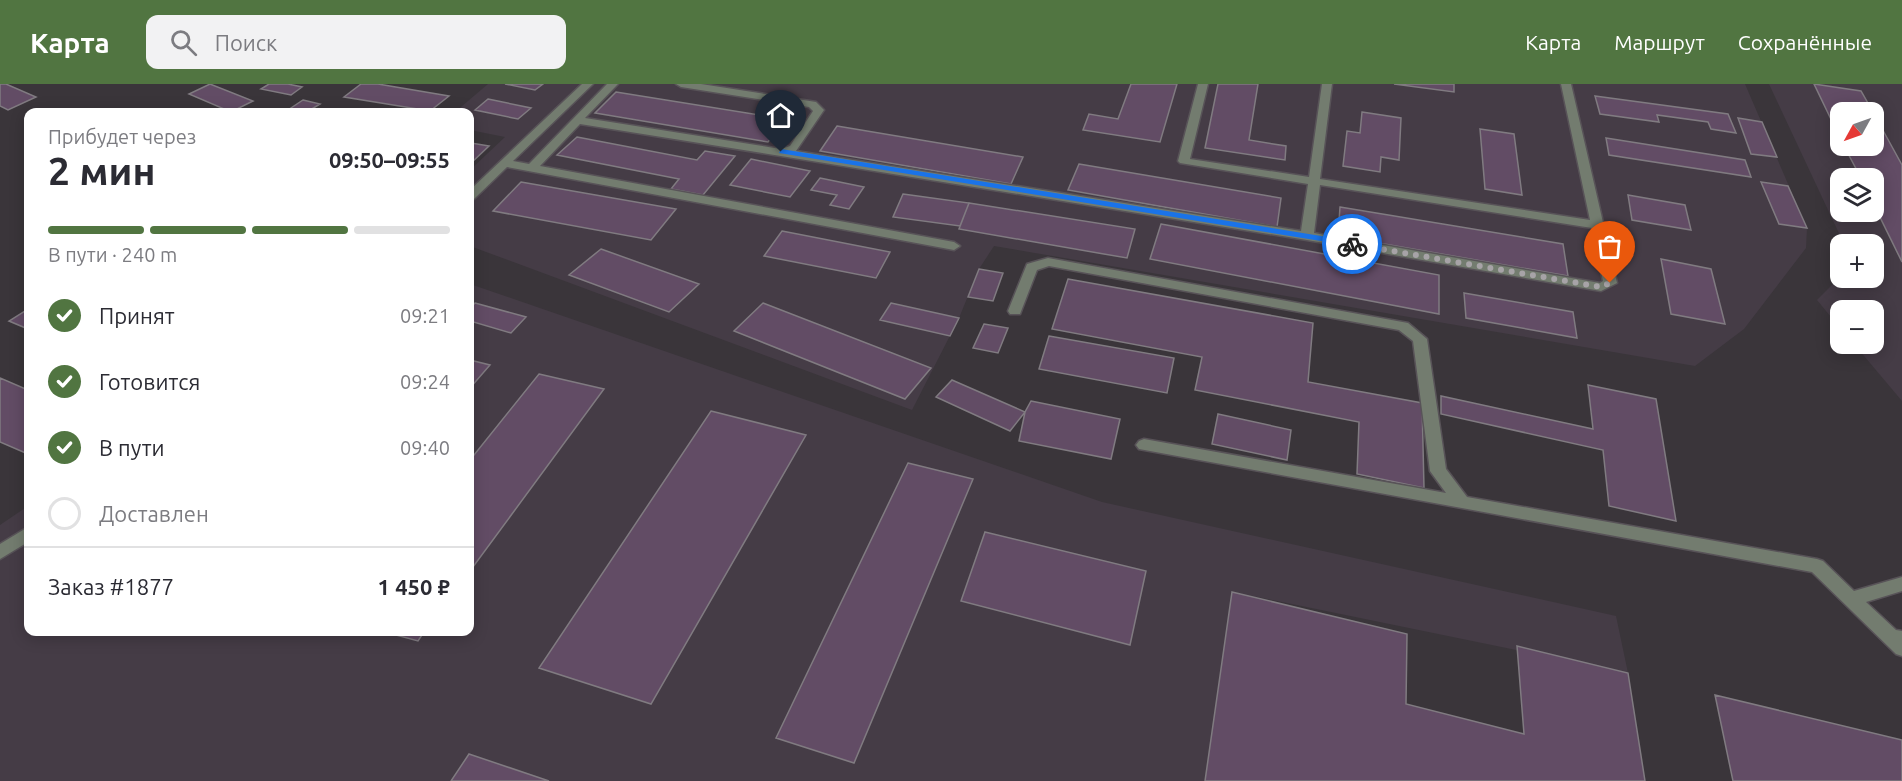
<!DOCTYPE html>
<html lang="ru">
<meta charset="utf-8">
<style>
:root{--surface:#fff;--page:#f2f2f3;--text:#2b2b33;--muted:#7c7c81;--line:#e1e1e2;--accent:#517541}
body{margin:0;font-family:Ubuntu,sans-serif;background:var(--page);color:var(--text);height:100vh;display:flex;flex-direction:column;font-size:22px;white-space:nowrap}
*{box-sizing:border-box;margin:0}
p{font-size:20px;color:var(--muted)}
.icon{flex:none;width:33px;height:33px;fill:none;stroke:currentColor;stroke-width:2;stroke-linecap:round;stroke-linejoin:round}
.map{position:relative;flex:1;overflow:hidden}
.panel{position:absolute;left:24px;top:24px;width:450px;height:528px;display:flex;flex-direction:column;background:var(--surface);border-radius:12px;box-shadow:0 3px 15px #0003}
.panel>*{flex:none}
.needle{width:39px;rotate:230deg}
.buttons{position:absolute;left:1830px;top:18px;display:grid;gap:12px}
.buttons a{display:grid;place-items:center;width:54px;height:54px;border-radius:12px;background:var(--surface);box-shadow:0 3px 15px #0003;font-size:30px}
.pin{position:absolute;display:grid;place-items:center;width:51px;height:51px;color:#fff;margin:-62px -26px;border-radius:50% 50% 50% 0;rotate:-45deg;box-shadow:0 0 6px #0007}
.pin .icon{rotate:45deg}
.courier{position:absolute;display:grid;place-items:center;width:60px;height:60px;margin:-30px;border:4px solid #1a73e8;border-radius:50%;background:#fff;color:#222;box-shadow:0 2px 8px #0007}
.head em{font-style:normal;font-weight:700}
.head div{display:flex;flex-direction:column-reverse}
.head{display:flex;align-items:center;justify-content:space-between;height:102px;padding:0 24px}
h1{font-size:39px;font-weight:700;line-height:45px}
.bar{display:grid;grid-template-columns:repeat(4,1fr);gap:9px 6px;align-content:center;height:72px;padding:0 24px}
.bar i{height:8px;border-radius:4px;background:var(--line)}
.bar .active{background:var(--accent)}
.bar p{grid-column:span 4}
.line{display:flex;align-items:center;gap:15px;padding:0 24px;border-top:2px solid var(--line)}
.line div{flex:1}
ol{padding:0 24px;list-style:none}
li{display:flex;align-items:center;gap:18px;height:66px}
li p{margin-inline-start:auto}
li .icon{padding:6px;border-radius:50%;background:var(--accent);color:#fff;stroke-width:4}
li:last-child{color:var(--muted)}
li i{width:33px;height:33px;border:3px solid var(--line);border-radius:50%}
header{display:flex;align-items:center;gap:36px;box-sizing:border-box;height:84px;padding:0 30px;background:var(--accent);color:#fff}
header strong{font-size:28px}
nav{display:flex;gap:33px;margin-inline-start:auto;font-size:21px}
.search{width:420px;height:54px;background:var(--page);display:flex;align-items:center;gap:15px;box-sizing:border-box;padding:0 21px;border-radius:12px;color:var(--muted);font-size:22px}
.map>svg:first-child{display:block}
</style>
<header>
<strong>Карта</strong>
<div class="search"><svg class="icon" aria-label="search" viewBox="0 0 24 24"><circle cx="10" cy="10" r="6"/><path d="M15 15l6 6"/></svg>Поиск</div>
<nav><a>Карта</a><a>Маршрут</a><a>Сохранённые</a></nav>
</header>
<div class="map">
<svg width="1902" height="697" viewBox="0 0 1902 697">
<rect width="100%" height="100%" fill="#3a353a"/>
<path fill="#453c46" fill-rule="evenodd" d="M488,0h1257l62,144 -1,20 -62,81 -49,37 -701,-120 -15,23 -20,49 -47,92 -442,-164v-76l35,-33 -35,-7v-18h-15z
M1769,0h133v317l-48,-57h20v-34h-34v18l-23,-28 23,-23 34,1v-34h-30zM1840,28h34v34h-34zM1840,94h34v34h-34z
M470,200l632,218 514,114 12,57 -395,-81 -28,189h-1205v-256l28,-19v126h442z"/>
<path fill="#624c65" stroke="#807b81" stroke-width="1.5" d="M0,0h6l30,13 -28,13 -8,-4z
M210,0l43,17 -22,11 -42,-18z
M269,0h19l14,3 -11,8 -30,-6z
M361,0h17l71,12 -19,15 -86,-14z
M505,0h38l-8,6z
M1131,0h46l-17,58 -77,-12 6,-16 29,5z
M1218,0h40l-9,56 37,6 -1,14 -80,-12z
M1394,0h60v8z
M1814,0l47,7 12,21h-33v26z
M616,8l169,27 -17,23 -173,-29z
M1595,12l133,18 8,19 -25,-4 -3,-7 -51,-7 2,7 -59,-8z
M488,15l43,9 -13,11 -43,-9z
M303,16l17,4 -13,8h-22z
M1362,28l39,6 -2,42 -18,-3 -1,15 -37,-6 4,-35 13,2z
M1874,30l28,51v97l-28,-57v-27h-13l-17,-32h30z
M1738,34l24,4 15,35 -26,-3z
M837,42l186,31 -12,27 -191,-33z
M1480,45l34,5 8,61 -37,-6z
M577,53l120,23 8,-9 30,5 -32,39 -32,-6 8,-10 -122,-24z
M1606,54l139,22 6,17 -142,-22z
M471,59l18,3 -19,18v-20z
M751,75l59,12 -20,26 -60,-12z
M1079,80l202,34 -4,29 -209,-37z
M820,94l44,9 -15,22 -19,-4 7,-10 -26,-5z
M521,98l155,27 -25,31 -158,-29z
M1761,98l27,4 19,42 -28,-4z
M903,110l66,9 -9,23 -67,-9z
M1628,111l57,10 6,25 -59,-10z
M969,119l166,26 -8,29 -168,-29z
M1340,123l223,37 5,32 -230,-40z
M1161,140l278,51v39l-289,-55z
M782,147l108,21 -14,26 -112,-22z
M601,165l98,35 -30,28 -100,-37z
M1661,175l50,10 14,55 -54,-10z
M979,185l24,4 -10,28 -25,-4z
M1068,195l245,44 -5,59 114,21 2,85 -67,-14 2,-52 -164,-32 7,-33 -150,-28z
M1464,209l109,19 4,26 -111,-20z
M475,219l51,14 -15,16 -41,-12v-13z
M763,219l168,65 -26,31 -171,-68z
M891,219l68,15 -9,18 -70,-16z
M28,225v20l-19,-8z
M984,240l24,4 -10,25 -25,-5z
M1049,252l125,22 -7,35 -128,-24z
M470,276l20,5 -20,23z
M539,290l65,15 -134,182v-111z
M0,294l28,12v64l-28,-12z
M952,296l73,32 -15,19 -74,-34z
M1588,301l68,14 20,122 -67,-15 -6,-56 -162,-36v-18l152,33z
M1031,317l89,18 -9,40 -92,-18 6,-29z
M711,327l95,24 -155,269 -112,-36z
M1218,330l73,16 -4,30 -75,-16z
M908,379l65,16 -119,284 -78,-25z
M985,448l161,39 -16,74 -169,-44z
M1232,508l175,42 -1,70 118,30 -7,-88 111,27 17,108h-440z
M385,548h39l-6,9z
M1715,611l187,45v41h-169z
M469,670l80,27h-98z"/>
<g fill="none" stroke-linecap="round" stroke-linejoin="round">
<g stroke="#585358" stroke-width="3">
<path id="minor" d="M582,0h11l-80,77 16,3 78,-80h11l-33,34 196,31 9,-3 23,-35 -4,-4 -128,-20 -5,-3h25l115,18 8,8 -28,41 505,80 7,-47 -128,-21 -2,-2 20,-77h10l-18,75 119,18 13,-93h10l-12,95 270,41 -29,-136h10l46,199 -16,8 -294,-51 -727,-116 -40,42 414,76 6,4 -6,4 -447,-83 -33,32h-4v-9zM1320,101l272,43 11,53 -3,2 -286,-50z
M1048,174l360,65 19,16 19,130 21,28 350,62 6,2 31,30 48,-14v14l-36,11 30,28 6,1v25l-6,-2 -84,-82 -673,-123 -3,-4 3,-4 5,-2 302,54 -16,-22 -17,-130 -14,-11 -350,-64 -12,4 -17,44h-10l-2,-3 19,-47z
M28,443v15l-28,17v-15z"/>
</g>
<use href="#minor" fill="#737c6f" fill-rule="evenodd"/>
</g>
<path fill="#1a73e8" d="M781,65l571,92 4,3 -4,2 -573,-93z"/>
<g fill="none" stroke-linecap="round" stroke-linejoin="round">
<path stroke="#a7a3a7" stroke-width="6" stroke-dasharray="0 10.8" d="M1352,160l249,43 9,-4"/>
</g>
</svg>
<div class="buttons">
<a><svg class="needle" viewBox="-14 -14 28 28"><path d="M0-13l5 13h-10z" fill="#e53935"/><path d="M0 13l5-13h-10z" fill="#7c7c81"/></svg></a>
<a><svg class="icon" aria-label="layers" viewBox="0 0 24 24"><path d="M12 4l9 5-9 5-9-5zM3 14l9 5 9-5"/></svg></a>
<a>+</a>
<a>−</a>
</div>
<div class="pin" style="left:1610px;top:199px;background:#ea580c"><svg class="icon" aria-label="bag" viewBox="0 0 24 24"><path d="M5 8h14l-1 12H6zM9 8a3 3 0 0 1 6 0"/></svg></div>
<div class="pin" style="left:781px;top:68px;background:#1f2937"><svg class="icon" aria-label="home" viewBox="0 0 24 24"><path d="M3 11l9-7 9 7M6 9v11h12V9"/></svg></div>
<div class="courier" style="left:1352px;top:160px"><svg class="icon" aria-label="bike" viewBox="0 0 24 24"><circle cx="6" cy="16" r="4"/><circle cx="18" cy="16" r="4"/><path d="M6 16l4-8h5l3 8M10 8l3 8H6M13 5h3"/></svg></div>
<section class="panel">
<div class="head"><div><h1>2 мин</h1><p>Прибудет через</p></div><em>09:50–09:55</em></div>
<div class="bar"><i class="active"></i><i class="active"></i><i class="active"></i><i></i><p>В пути · 240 m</p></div>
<ol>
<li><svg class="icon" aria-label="check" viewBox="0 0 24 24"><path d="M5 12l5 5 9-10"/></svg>Принят<p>09:21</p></li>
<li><svg class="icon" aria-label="check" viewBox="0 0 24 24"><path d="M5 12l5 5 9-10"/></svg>Готовится<p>09:24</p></li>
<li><svg class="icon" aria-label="check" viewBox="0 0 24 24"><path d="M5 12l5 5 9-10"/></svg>В пути<p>09:40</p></li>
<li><i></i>Доставлен</li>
</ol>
<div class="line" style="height:78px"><div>Заказ #1877</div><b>1 450 ₽</b></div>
</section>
</div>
